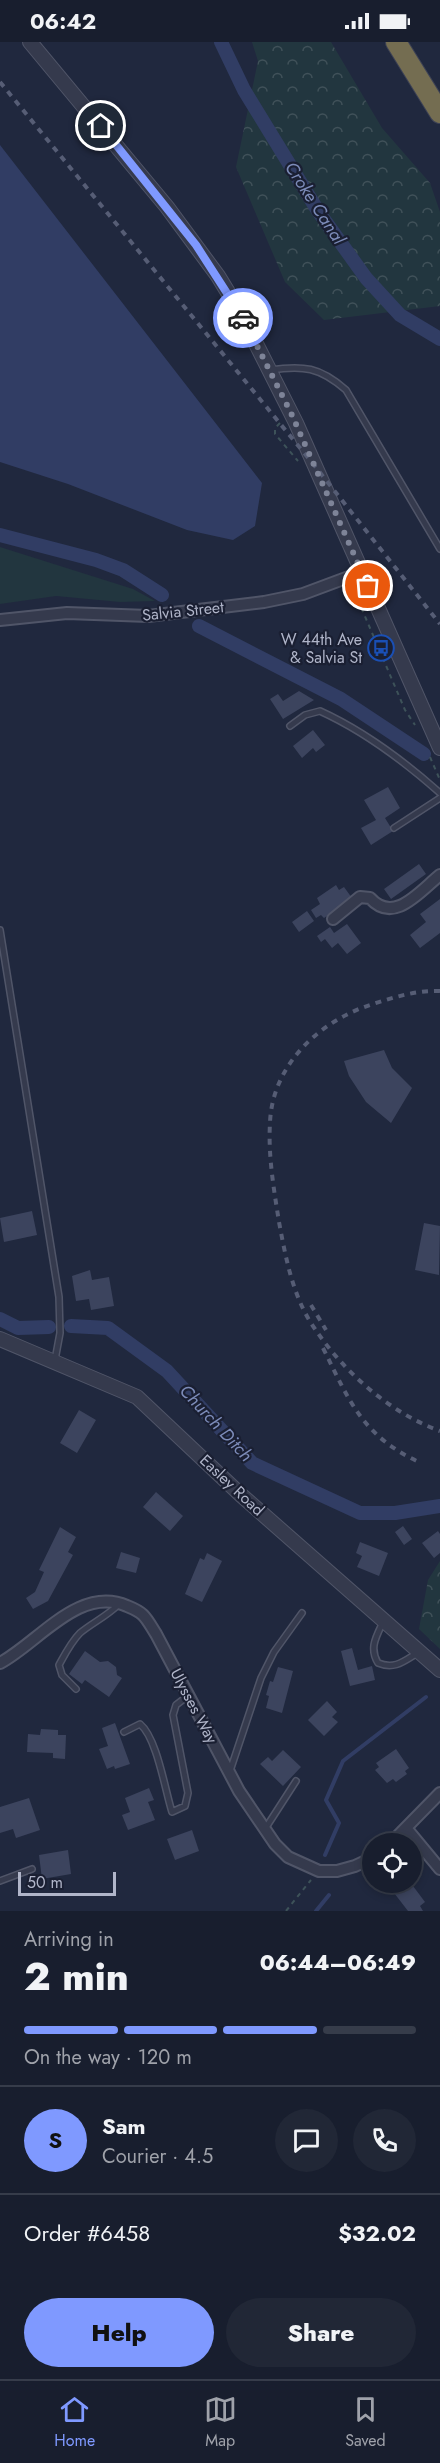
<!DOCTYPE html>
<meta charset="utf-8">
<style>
:root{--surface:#181e2e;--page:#212736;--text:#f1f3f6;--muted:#9fa2aa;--line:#363c4a;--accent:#7f99ff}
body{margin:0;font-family:Jost,sans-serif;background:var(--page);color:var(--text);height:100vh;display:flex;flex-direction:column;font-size:22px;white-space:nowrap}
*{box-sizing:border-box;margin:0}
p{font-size:20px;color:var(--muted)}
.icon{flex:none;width:33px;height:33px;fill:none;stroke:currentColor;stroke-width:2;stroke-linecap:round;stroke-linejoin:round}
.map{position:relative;height:1869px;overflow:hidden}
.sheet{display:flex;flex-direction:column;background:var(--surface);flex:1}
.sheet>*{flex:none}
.tools{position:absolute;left:362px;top:1791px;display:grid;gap:12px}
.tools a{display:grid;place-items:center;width:60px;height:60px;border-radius:50%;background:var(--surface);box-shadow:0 3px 9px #0003,0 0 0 2px var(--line);font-size:30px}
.scale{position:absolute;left:18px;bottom:15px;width:98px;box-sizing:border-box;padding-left:6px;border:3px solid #b0b5c9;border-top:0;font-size:16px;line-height:21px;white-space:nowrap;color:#b0b5c9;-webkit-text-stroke:4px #1a1f32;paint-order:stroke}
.pin{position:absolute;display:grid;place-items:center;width:51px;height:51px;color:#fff;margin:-26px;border:3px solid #fff;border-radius:50%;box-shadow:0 2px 6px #0007}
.courier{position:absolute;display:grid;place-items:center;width:60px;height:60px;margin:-30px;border:4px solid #7f99ff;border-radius:50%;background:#fff;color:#222;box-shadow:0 2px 8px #0007}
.headline em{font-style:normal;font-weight:800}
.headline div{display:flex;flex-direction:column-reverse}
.headline{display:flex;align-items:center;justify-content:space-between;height:102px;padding:0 24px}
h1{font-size:39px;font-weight:800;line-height:45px}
.bar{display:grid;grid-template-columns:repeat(4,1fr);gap:9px 6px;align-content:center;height:72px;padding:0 24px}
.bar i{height:8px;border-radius:4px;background:var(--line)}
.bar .active{background:var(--accent)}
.bar p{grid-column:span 4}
.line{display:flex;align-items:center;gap:15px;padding:0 24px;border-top:2px solid var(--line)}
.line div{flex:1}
.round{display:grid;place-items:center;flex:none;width:63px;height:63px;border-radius:32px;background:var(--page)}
.cta{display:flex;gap:12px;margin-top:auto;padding:12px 24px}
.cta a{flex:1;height:69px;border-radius:36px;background:var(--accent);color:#111;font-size:24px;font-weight:800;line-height:69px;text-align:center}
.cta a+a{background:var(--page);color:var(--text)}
.status{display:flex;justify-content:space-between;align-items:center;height:42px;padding:0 30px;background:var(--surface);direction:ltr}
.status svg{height:16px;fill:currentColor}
.menu{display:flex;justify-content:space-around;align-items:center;height:84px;border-top:2px solid var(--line);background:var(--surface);font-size:16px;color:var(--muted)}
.menu a{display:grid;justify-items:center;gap:3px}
.menu .active{color:var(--accent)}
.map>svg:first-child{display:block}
</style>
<div class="status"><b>06:42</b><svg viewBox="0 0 49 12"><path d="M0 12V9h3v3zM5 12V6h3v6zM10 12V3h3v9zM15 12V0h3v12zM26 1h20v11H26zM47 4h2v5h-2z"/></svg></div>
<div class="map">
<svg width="440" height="1869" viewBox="0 0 440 1869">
<defs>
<pattern id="forest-crowns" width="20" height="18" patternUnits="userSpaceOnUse" patternTransform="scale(1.5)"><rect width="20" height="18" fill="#22363f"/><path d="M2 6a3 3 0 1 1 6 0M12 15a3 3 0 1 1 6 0" fill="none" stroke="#405159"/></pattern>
</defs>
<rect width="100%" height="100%" fill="#20283e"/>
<path fill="url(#forest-crowns)" d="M252,0h79l51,86 48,55 10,29v94l-116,14 -39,-38 -49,-115 22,-106z
M440,1519v88l-21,-20 9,-49z"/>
<path fill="#22363f" d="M0,505l133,42 22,12 -35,1 -64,-6 -56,8z"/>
<path fill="#313d64" d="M0,103l262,338 -7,43 -22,14 -46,-10 -119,-46 -68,-22z"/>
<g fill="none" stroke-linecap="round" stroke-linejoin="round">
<path stroke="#313d64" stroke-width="4" d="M325,1813l14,-32 -13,-23 17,-39 83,-64
M316,1869l13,-16"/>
<path stroke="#313d64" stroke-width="14" d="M221,0l23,48 74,121 48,67 34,37 40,24
M0,493l96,25 27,10 39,25
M199,584l142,73 83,55
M0,1277l18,9 31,-1
M71,1284l37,2 59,43 85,92 108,50h35l45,-7"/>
</g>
<path fill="#3c445e" d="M299,649l15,9 -31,19 -13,-20 8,-5 5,7z
M313,688l12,15 -9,7 -3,-4 -11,10 -9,-12z
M388,745l12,21 -15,10 8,13 -22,14 -10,-17 15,-8 -12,-20z
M419,822l7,10 -35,25 -7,-10z
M336,843l3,5 5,-3 8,11 -28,20 -3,-3 -5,3 -5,-8 9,-6 -3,-6z
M440,857v34l-20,15 -10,-13 16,-13 -6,-8z
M307,869l7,10 -15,11 -7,-10z
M347,882l14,19 -14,11 -9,-11 -6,5 -7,-9 -4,3 -4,-6 13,-9 4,6z
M384,1008l8,18 20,20 -21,35 -25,-21 -17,-26 -5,-15z
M32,1169l5,24 -33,7 -4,-24z
M424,1181l16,3 -1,49 -24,-5z
M90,1228l2,10 17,-3 5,29 -23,4 -2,-11 -13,2 -4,-25z
M79,1368l17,10 -19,33 -17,-10z
M156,1450l27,24 -13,15 -27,-24z
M403,1484l9,13 -8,6 -9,-13z
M60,1485l16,10 -8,15 5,3 -25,46 -15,8 -7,-11 9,-6 9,-20 -5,-2z
M438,1489l2,3v19l-6,5 -12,-15z
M360,1500l28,11 -9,23 -22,-9 5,-11 -6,-3z
M121,1510l19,6 -4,15 -20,-5z
M207,1511l15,8 -20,41 -17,-8 15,-36 4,2z
M352,1606l6,22 14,-4 3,14 -25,6 -9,-35z
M85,1609l15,11 8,-1 8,6 1,8 5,3 -13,19 -24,-17 -3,4 -13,-10z
M278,1625l15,4 -11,42 -16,-5 3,-12 -3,-1 4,-14 3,1z
M327,1659l10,11 -5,5 6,5 -14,14 -16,-16z
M115,1681l15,41 -15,5 -1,-3 -7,3 -8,-20 9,-3 -6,-18z
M41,1687l17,1v5h8l-1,24 -12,-1v-5l-26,-1 1,-18 12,1z
M396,1707l13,19 -4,3 2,3 -11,8 -3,-3 -6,4 -12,-13 4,-3 -3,-4z
M283,1708l18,17 -18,19 -23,-22 8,-7 4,4z
M149,1746l5,12 -6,2 7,18 -27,10 -6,-15 8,-3 -5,-14z
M29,1756l11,32 -24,8 -3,-9 -13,4v-26z
M192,1788l7,21 -24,9 -8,-21z
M68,1808l3,24 -29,5 -3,-24z
M399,1840h11l15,20 -5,4 3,5h-15l-17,-22z"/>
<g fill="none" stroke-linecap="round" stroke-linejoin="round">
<g stroke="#505568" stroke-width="8">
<path id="service" d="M270,328c33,-5 50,-3 76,20l94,159
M290,684l15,-11 15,-4c44,20 84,50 120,82
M394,786l46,-30
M0,888l59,367 1,36 -5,27
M383,1580c-7,15 -14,26 -5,41 17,7 26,-2 41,-11
M76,1647l-14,-14 -3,-10c6,-11 12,-23 21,-32 12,-10 27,-17 38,-28
M124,1690l16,-8c17,14 25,66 32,88l13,-6 3,-13 -15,-78 3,-10 13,-10
M230,1729l31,-93 13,-26 28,-39
M265,1787l31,-48
M0,1839l32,-12"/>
</g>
<g stroke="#505568" stroke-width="14">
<path id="minor" d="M0,578l67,-7 81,3 116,-14 39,-8 59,-22
M333,877l27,-22 10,1c24,27 50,-7 70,-23
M0,1621c38,-20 79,-78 127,-57 5,2 12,5 16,9 5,5 9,13 13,19l83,157 36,53 13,13 31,14h18l18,-5 17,-8
M406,1786l34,41
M390,1802l50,-51"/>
</g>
<g stroke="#505568" stroke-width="16">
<path id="tertiary" d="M30,0l137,165 51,69 22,36 56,111 144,325
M0,1297l137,58 104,98 199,175"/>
</g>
<g stroke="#3d4255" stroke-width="22">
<path id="motorway" d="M396,0l44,71"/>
</g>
<path stroke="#3d5259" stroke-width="2" stroke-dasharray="4.5 4.5" stroke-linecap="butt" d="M280,381l-5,5v6l23,27
M352,551l6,7 47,110 10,15
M430,715l10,23
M286,1869l25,-31"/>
<use href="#service" stroke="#353a4d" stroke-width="5"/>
<use href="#minor" stroke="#353a4d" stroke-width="10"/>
<use href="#tertiary" stroke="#353a4d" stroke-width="14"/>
<use href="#motorway" stroke="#746d51" stroke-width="20"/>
<path stroke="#565d75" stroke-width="4" stroke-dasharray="6 6" stroke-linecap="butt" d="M0,40l314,383 126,159
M440,949c-23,-1 -45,6 -67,13 -52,16 -101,60 -103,119 -2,33 4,67 9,99 7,37 14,76 36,107 29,43 75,84 125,102
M311,1263l15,25
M323,1306c27,54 39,88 98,115"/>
</g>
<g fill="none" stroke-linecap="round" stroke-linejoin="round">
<path stroke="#7e8498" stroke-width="6" stroke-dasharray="0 10.8" d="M243,276l48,95 77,173"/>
<path stroke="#7f99ff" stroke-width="8" d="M101,84l95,119 47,73"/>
</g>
<defs>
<g id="bus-ring" transform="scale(1.35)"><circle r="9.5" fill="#1a1f32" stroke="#1a4fb4" stroke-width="1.5"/><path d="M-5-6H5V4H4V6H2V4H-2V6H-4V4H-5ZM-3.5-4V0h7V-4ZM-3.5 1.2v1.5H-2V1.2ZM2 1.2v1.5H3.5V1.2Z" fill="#1a4fb4"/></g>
</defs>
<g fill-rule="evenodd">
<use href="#bus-ring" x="381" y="606"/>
</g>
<g text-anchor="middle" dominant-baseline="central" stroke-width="4.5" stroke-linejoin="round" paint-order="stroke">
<g font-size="16" fill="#b0b5c9" stroke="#1a1f32">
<text transform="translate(183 569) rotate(-6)">Salvia Street</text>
<text transform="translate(232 1443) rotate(43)">Easley Road</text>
<text transform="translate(194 1664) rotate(62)">Ulysses Way</text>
</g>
<g font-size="16" fill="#b0b5c9" stroke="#1a1f32" text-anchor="end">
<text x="362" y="597">W 44th Ave<tspan x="362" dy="18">&amp; Salvia St</tspan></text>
</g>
<g font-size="18" font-style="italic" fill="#7c8bb8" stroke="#1a1f32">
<text transform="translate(315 161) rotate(57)">Croke Canal</text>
<text transform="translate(216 1381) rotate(47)">Church Ditch</text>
</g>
</g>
</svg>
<div class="tools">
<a><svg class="icon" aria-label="locate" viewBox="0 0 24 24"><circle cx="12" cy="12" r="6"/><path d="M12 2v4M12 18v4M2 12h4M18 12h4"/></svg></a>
</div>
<div class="scale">50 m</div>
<div class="pin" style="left:368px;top:544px;background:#ea580c"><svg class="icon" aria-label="bag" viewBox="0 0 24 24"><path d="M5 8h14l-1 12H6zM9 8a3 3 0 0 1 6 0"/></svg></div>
<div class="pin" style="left:101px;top:84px;background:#1f2937"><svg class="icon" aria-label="home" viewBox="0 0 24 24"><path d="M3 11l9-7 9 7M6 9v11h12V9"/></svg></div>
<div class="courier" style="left:243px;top:276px"><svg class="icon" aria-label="car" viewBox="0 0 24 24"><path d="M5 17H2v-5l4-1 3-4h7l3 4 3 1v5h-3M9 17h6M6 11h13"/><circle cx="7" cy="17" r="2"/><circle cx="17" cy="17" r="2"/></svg></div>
</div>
<section class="sheet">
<div class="headline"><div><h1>2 min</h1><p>Arriving in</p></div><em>06:44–06:49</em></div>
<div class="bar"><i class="active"></i><i class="active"></i><i class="active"></i><i></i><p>On the way · 120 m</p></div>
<div class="line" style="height:108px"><b class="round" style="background:var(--accent);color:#111">S</b><div><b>Sam</b><p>Courier · 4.5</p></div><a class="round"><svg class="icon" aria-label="chat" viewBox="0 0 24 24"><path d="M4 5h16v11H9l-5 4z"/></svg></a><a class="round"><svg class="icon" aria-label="phone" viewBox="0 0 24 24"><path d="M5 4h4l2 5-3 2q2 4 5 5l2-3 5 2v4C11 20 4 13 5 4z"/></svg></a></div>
<div class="line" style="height:78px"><div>Order #6458</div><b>$32.02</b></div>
<div class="cta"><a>Help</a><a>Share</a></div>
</section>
<nav class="menu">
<a class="active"><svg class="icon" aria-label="home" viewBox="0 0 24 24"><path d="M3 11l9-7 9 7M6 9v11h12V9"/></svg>Home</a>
<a><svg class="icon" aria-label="map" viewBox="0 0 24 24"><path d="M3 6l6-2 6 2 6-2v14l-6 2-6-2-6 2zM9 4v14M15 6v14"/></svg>Map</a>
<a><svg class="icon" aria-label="saved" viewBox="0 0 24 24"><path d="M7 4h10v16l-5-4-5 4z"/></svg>Saved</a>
</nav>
